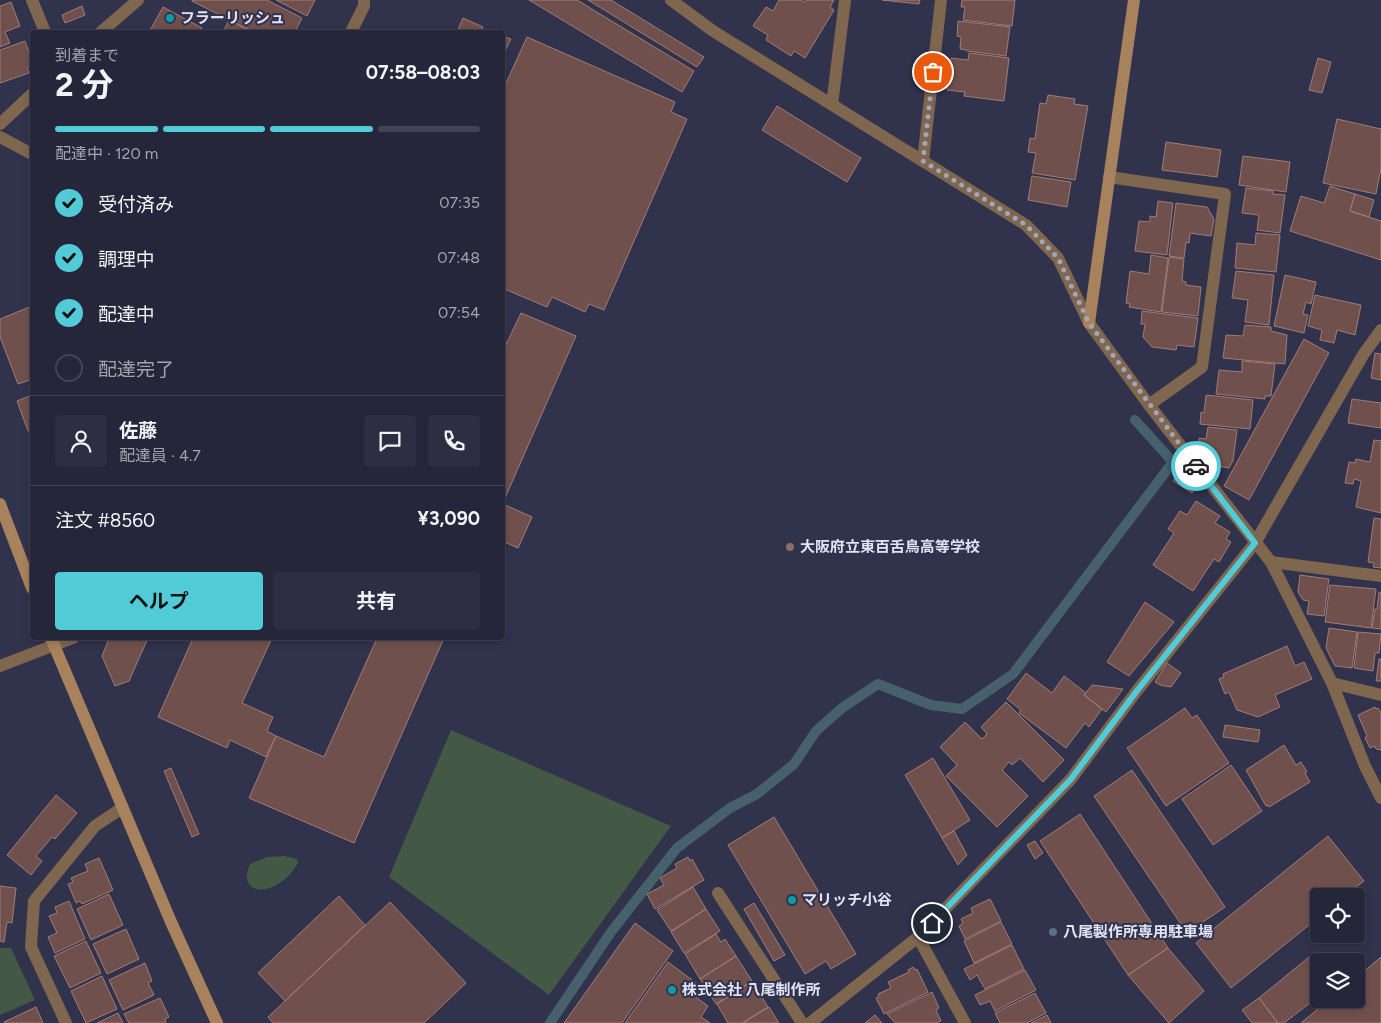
<!DOCTYPE html>
<html lang="ja">
<meta charset="utf-8">
<style>
:root{--surface:#252639;--page:#2d2e41;--text:#f1f3f6;--muted:#a3a5ae;--line:#424353;--accent:#52cbd8}
body{margin:0;font-family:Figtree,"Noto Sans JP",sans-serif;background:var(--page);color:var(--text);height:100vh;display:flex;flex-direction:column;font-size:19px;white-space:nowrap}
*{box-sizing:border-box;margin:0}
p{font-size:16px;color:var(--muted)}
.icon{flex:none;width:28px;height:28px;fill:none;stroke:currentColor;stroke-width:2;stroke-linecap:round;stroke-linejoin:round}
.map{position:relative;flex:1;overflow:hidden}
.drawer{position:absolute;left:30px;top:30px;width:475px;height:610px;display:flex;flex-direction:column;background:var(--surface);border-radius:5px;box-shadow:0 2px 8px #0003,0 0 0 1px var(--line)}
.drawer>*{flex:none}
.fabs{position:absolute;left:1310px;top:888px;display:grid;gap:10px}
.fabs a{display:grid;place-items:center;width:55px;height:55px;border-radius:5px;background:var(--surface);box-shadow:0 2px 8px #0003,0 0 0 1px var(--line);font-size:25px}
.pin{position:absolute;display:grid;place-items:center;width:42px;height:42px;color:#fff;margin:-21px;border:2px solid #fff;border-radius:50%;box-shadow:0 1px 5px #0007}
.courier{position:absolute;display:grid;place-items:center;width:50px;height:50px;margin:-25px;border:4px solid #52cbd8;border-radius:50%;background:#fff;color:#222;box-shadow:0 1px 6px #0007}
.head em{font-style:normal;font-weight:700}
.head div{display:flex;flex-direction:column-reverse}
.head{display:flex;align-items:center;justify-content:space-between;height:85px;padding:0 25px}
h1{font-size:32px;font-weight:700;line-height:38px}
.bar{display:grid;grid-template-columns:repeat(4,1fr);gap:8px 5px;align-content:center;height:60px;padding:0 25px}
.bar i{height:6px;border-radius:4px;background:var(--line)}
.bar .on{background:var(--accent)}
.bar p{grid-column:span 4}
.line{display:flex;align-items:center;gap:12px;padding:0 25px;border-top:1px solid var(--line)}
.line div{flex:1}
.round{display:grid;place-items:center;flex:none;width:52px;height:52px;border-radius:5px;background:var(--page)}
ol{padding:0 25px;list-style:none}
li{display:flex;align-items:center;gap:15px;height:55px}
li p{margin-inline-start:auto}
li .icon{padding:5px;border-radius:50%;background:var(--accent);color:#111;stroke-width:4}
li:last-child{color:var(--muted)}
li i{width:28px;height:28px;border:2px solid var(--line);border-radius:50%}
.button{display:flex;gap:10px;margin-top:auto;padding:10px 25px}
.button a{flex:1;height:58px;border-radius:5px;background:var(--accent);color:#111;font-size:20px;font-weight:700;line-height:58px;text-align:center}
.button a+a{background:var(--page);color:var(--text)}
.map>svg:first-child{display:block}
</style>
<div class="map">
<svg width="1381" height="1023" viewBox="0 0 1381 1023">
<rect width="100%" height="100%" fill="#31324c"/>
<path fill="#435945" d="M451,730l220,96 -122,169 -160,-118z
M284,856l13,3 1,4c-6,10 -12,17 -22,22 -20,11 -36,1 -26,-21l17,-7z
M0,948h11l24,52 -35,15z"/>
<g fill="none" stroke-linecap="round" stroke-linejoin="round">
<path stroke="#46606c" stroke-width="10" d="M550,1023l61,-91 66,-84 53,-40 27,-14 37,-30 22,-33 26,-23 36,-24 53,21 31,4 51,-35 160,-212 -38,-42"/>
</g>
<path fill="#70504c" stroke="#a07c77" d="M192,0h75l35,18 -7,14h-42l-61,-31z
M276,0h39l-8,16z
M529,0h48l117,71 -12,21z
M588,0h23l93,57 -7,10z
M779,0h22l3,2 2,-2h28l-4,7 4,3 -29,48 -11,-7 -3,5 -25,-16 2,-5 -15,-9 13,-19 7,4z
M882,0h38l-1,4z
M962,0h53l-3,26 -49,-6 2,-13h-4z
M11,2l9,24 -15,6 5,11 -10,4v-41z
M82,6l3,9 -20,8 -3,-8z
M163,7l39,21 -3,4h-50z
M463,18l20,9 -3,5h-23z
M229,20l24,12h-30z
M958,21l52,6 -4,29 -39,-5v-1l-7,-1 1,-12 -4,-1z
M502,36l9,3 -9,18z
M527,37l148,65 -4,10 16,7 -83,191 -15,-6 -4,8 -33,-15 -5,10 -45,-19v-196z
M25,41l7,20v5l-5,2 2,5 -29,10v-33z
M969,53l40,5 -5,43 -40,-5 1,-4 -18,-2 4,-32 17,2z
M1318,58l13,4 -9,31 -13,-3z
M1048,95l27,4 -1,5 14,2 -13,74 -43,-7 4,-20 -8,-1 2,-14 5,1 5,-36 6,1z
M777,106l84,52 -14,24 -85,-52z
M1337,119l44,10v39l-5,26 -53,-11z
M1166,142l55,8 -4,27 -55,-7z
M1243,156l47,6 -4,30 -47,-7z
M1032,176l39,6 -4,25 -39,-7z
M1330,186l25,8 -5,17 31,10v39l-91,-29 11,-35 23,7z
M1246,188l27,3v3l12,1 -5,38 -23,-3 2,-15 -17,-2z
M1355,194l19,6 -5,17 -19,-6z
M1158,201l15,2 -6,52 -32,-4 4,-30 11,1v-6l6,1z
M1176,203l31,4 7,12 -3,17 -21,-3 -1,10 -3,-1 -2,16 -15,-2z
M1256,233l24,2 -4,37 -41,-4 2,-25 18,2z
M1151,255l17,3 -7,54 -32,-5 1,-3 -4,-1 4,-32 19,3z
M1169,257l15,2 -2,22 4,1v3l15,2 -3,29 -36,-4z
M1236,271l38,4 -5,50 -24,-3 3,-22 -16,-2z
M1285,275l31,7 -5,22 -5,-2 -3,12 5,1 -4,18 -30,-7z
M1315,295l46,10 -6,30 -18,-5 -3,13 -14,-3 2,-10 -14,-4z
M32,306v73l-14,5 -18,-47v-18z
M1142,311l56,7 -4,29 -17,-2 -1,5 -24,-3 -9,-10 2,-13h-4z
M521,313l55,23 -74,169v-152z
M1245,325l26,2v4l16,4 -2,29 -62,-6 3,-23 17,1z
M1304,339l25,14 -80,147 -25,-14z
M1375,353l6,1v26l-10,-2z
M1242,361l33,3 -4,32h-6v3l-49,-5 3,-24 23,2z
M32,395v35l-4,1 -11,-30z
M1206,395l47,5 -3,29 -50,-5 1,-12 3,1z
M1352,399l29,4v25l-33,-5z
M1208,427l29,3 -4,31 -4,7 -17,-3 1,-8 -10,-2v-4l-5,-1 1,-12 7,1z
M1374,440l7,1v72l-25,-6 5,-26 -7,-2 -1,5 -8,-1 4,-21 6,1 1,-4 14,3z
M1178,472l19,12 -5,9 -19,-12z
M1196,501l24,15 -5,7 15,9 -4,7 5,3 -12,20 -5,-3 -21,32 -40,-26 21,-32 -6,-4 12,-18 7,4z
M503,504l29,13 -14,31 -16,-7z
M1374,518l7,1v49l-8,-1 1,-4 -6,-1z
M1300,575l29,4 -5,37 -17,-2 2,-13 -6,-1 -5,-8z
M1330,585l46,4 -5,39 -46,-6z
M1379,592l2,1v36l-9,-1 3,-19h2z
M1145,602l29,20 -45,54 -22,-14z
M1329,628l28,4 -5,36 -17,-2 -9,-18z
M1358,632l23,2 -2,19h-4l-2,18 -19,-3z
M117,638h31l-19,43 -14,5 -13,-30 6,-15z
M193,638h79l-30,65 31,14 -6,14 9,5 -10,21 -36,-17 -3,8 -69,-31z
M377,638h67l-90,205 -105,-45 27,-62 48,21z
M1287,646l8,20 9,-4 8,17 -37,16 5,12 -22,10 -21,-7 -8,-18 -4,2 -6,-15 5,-2 -1,-3z
M1379,659h2v22h-5z
M1167,663l14,10 -10,14 -11,-2 -5,-3z
M1026,673l26,20 12,-17 22,17 -2,2 18,14 -13,18 -4,-4 -19,25 -47,-35 2,-3 -14,-11z
M1092,685l31,4 -17,23 -22,-17z
M1006,702l58,58 -21,22 -23,-24 -8,7 -3,-3 -7,8 26,26 -31,31 -51,-51 11,-11 -17,-18 25,-25 17,17 5,-5 -6,-7z
M1375,707l1,2 2,-1 3,5v37l-5,-1 -1,-3 -5,2 -5,-10 2,-2 -9,-21z
M1185,708l7,10 5,-3 32,48 -63,43 -39,-58z
M1225,725l35,5 -2,12 -35,-5z
M1284,745l12,20 5,-3 6,10 -2,1 5,9 -41,25 -1,-2 -2,1 -20,-36z
M933,758l37,62 -28,18 -37,-63z
M1231,765l31,46 -49,34 -31,-46z
M171,768l28,66 -7,3 -28,-66z
M1132,770l93,137 -38,26 -93,-137z
M56,795l21,18 -22,26 -3,-2 -16,19 6,5 -11,14 -24,-20z
M1080,814l88,134 -40,27 -88,-134z
M774,817l82,137 -25,15 -5,-8 -21,13 -77,-129z
M954,831l13,24 -9,10 -16,-27z
M1328,836l36,45 -20,15h-25v21l-88,71 -35,-45z
M1035,841l8,12 -8,6 -8,-14z
M688,857l2,4 2,-2 12,21 -49,29 -8,-15 17,-9 -4,-7 17,-10 -2,-4z
M99,858l14,32 -31,14 -2,-3 -4,2 -8,-19 5,-2 -2,-4 17,-7 -3,-7z
M0,886l16,2 -4,35 -5,-1 -3,20 -4,-1z
M693,887l13,22 -35,22 -14,-21z
M109,894l14,31 -32,15 -14,-31z
M339,896l26,29 -80,76 -27,-28z
M990,899l11,22 -36,18 -6,-13 4,-3 -2,-4 12,-6 -2,-5z
M69,901l16,38 -30,14 -7,-16 9,-4 -8,-17 8,-3 -2,-6z
M390,902l76,81 -42,40h-151l-5,-6z
M754,903l31,52 -11,6 -30,-52z
M706,909l14,22 -36,22 -13,-21z
M1001,922l11,22 -38,19 -10,-22z
M635,923l38,28 -51,72h-58z
M126,929l13,30 -32,15 -14,-30z
M716,934l5,8 4,-3 11,17 -36,23 -15,-25z
M86,941l15,32 -31,15 -16,-32z
M1012,945l12,24 -39,20 -8,-14 -7,5 -6,-11z
M1168,948l36,43 -35,32 -41,-48z
M1330,955l5,6h-14z
M736,956l16,25 -36,23 -16,-25z
M1309,957l10,13v26l-35,27h-6l-19,-25z
M1381,957v66h-80l29,-24h26v-21z
M668,962l32,24 -7,9 15,11 -7,11 9,6h-85z
M145,963l7,18 -4,2 6,12 -31,15 -14,-30z
M913,967l2,3 2,-1 11,23 -44,22 -8,-16 3,-2 -1,-2 13,-6 -3,-6 21,-10 -1,-2z
M1025,970l11,20 -41,21 -5,-10 -10,4 -5,-10z
M102,976l15,33 -31,14 -15,-32z
M748,984l5,8 4,-3 11,18 -26,16h-14l-11,-19z
M932,992l7,16 -3,2 5,11 -5,2h-41l-8,-9z
M1035,993l11,20 -19,10h-27l-5,-10z
M160,998l9,19 -4,2 1,4h-37l-5,-9z
M1259,998l19,25h-26l-10,-13z
M36,1007l7,16h-38l-1,-1z
M769,1007l10,16h-36z
M118,1013l5,10h-26z
M875,1015l7,8h-17z
M1047,1015l4,8h-20z"/>
<g fill="none" stroke-linecap="round" stroke-linejoin="round">
<path stroke="#7f674f" stroke-width="12" d="M832,105l13,-105
M923,161l18,-161
M1271,562l110,14"/>
<path stroke="#7f674f" stroke-width="12" d="M32,0l13,32
M671,0l42,31 313,194 32,33 31,65 60,82 122,157 61,121 33,83 16,32
M101,32l37,-32
M351,32l13,-26v-6
M0,124l32,-30
M0,137l32,17
M1109,177l116,17 -23,173 -53,38
M0,666l73,-28
M1332,683l49,12
M718,893l84,130
M918,937l47,86
M66,1023l-35,-76 3,-46 61,-75 27,-18
M810,1023l108,-86 153,-158 65,-87 119,-149 108,-188 18,-25"/>
<path stroke="#a7825c" stroke-width="12" d="M1089,323l45,-323
M0,504l32,84
M51,638l120,284 46,101"/>
</g>
<g fill="none" stroke-linecap="round" stroke-linejoin="round">
<path stroke="#a3a5b9" stroke-width="5" stroke-dasharray="0 9" d="M933,72l-10,89 103,64 32,33 31,65 107,143"/>
<path stroke="#52cbd8" stroke-width="6" d="M932,923l139,-144 65,-87 119,-149 -59,-77"/>
</g>
<g fill="#0f9aa8" stroke="#31324c" stroke-width="2">
<circle cx="170" cy="18" r="5"/>
<circle cx="792" cy="900" r="5"/>
<circle cx="672" cy="990" r="5"/>
</g>
<circle fill="#8d6e63" stroke="#31324c" stroke-width="2" cx="790" cy="547" r="5"/>
<circle fill="#5c6f8a" stroke="#31324c" stroke-width="2" cx="1053" cy="932" r="5"/>
<g text-anchor="middle" dominant-baseline="central" stroke-width="4" stroke-linejoin="round" paint-order="stroke">
<g font-size="15" font-weight="bold" fill="#e1e3f4" stroke="#31324c" text-anchor="start">
<text x="180" y="18">フラーリッシュ</text>
<text x="800" y="547">大阪府立東百舌鳥高等学校</text>
<text x="802" y="900">マリッチ小谷</text>
<text x="1063" y="932">八尾製作所専用駐車場</text>
<text x="682" y="990">株式会社 八尾制作所</text>
</g>
</g>
</svg>
<div class="fabs">
<a><svg class="icon" aria-label="locate" viewBox="0 0 24 24"><circle cx="12" cy="12" r="6"/><path d="M12 2v4M12 18v4M2 12h4M18 12h4"/></svg></a>
<a><svg class="icon" aria-label="layers" viewBox="0 0 24 24"><path d="M12 4l9 5-9 5-9-5zM3 14l9 5 9-5"/></svg></a>
</div>
<div class="pin" style="left:933px;top:72px;background:#ea580c"><svg class="icon" aria-label="bag" viewBox="0 0 24 24"><path d="M5 8h14l-1 12H6zM9 8a3 3 0 0 1 6 0"/></svg></div>
<div class="pin" style="left:932px;top:923px;background:#1f2937"><svg class="icon" aria-label="home" viewBox="0 0 24 24"><path d="M3 11l9-7 9 7M6 9v11h12V9"/></svg></div>
<div class="courier" style="left:1196px;top:466px"><svg class="icon" aria-label="car" viewBox="0 0 24 24"><path d="M5 17H2v-5l4-1 3-4h7l3 4 3 1v5h-3M9 17h6M6 11h13"/><circle cx="7" cy="17" r="2"/><circle cx="17" cy="17" r="2"/></svg></div>
<section class="drawer">
<div class="head"><div><h1>2 分</h1><p>到着まで</p></div><em>07:58–08:03</em></div>
<div class="bar"><i class="on"></i><i class="on"></i><i class="on"></i><i></i><p>配達中 · 120 m</p></div>
<ol>
<li><svg class="icon" aria-label="check" viewBox="0 0 24 24"><path d="M5 12l5 5 9-10"/></svg>受付済み<p>07:35</p></li>
<li><svg class="icon" aria-label="check" viewBox="0 0 24 24"><path d="M5 12l5 5 9-10"/></svg>調理中<p>07:48</p></li>
<li><svg class="icon" aria-label="check" viewBox="0 0 24 24"><path d="M5 12l5 5 9-10"/></svg>配達中<p>07:54</p></li>
<li><i></i>配達完了</li>
</ol>
<div class="line" style="height:90px"><a class="round"><svg class="icon" aria-label="person" viewBox="0 0 24 24"><circle cx="12" cy="8" r="4"/><path d="M4 21q1-7 8-7t8 7"/></svg></a><div><b>佐藤</b><p>配達員 · 4.7</p></div><a class="round"><svg class="icon" aria-label="chat" viewBox="0 0 24 24"><path d="M4 5h16v11H9l-5 4z"/></svg></a><a class="round"><svg class="icon" aria-label="phone" viewBox="0 0 24 24"><path d="M5 4h4l2 5-3 2q2 4 5 5l2-3 5 2v4C11 20 4 13 5 4z"/></svg></a></div>
<div class="line" style="height:65px"><div>注文 #8560</div><b>¥3,090</b></div>
<div class="button"><a>ヘルプ</a><a>共有</a></div>
</section>
</div>
